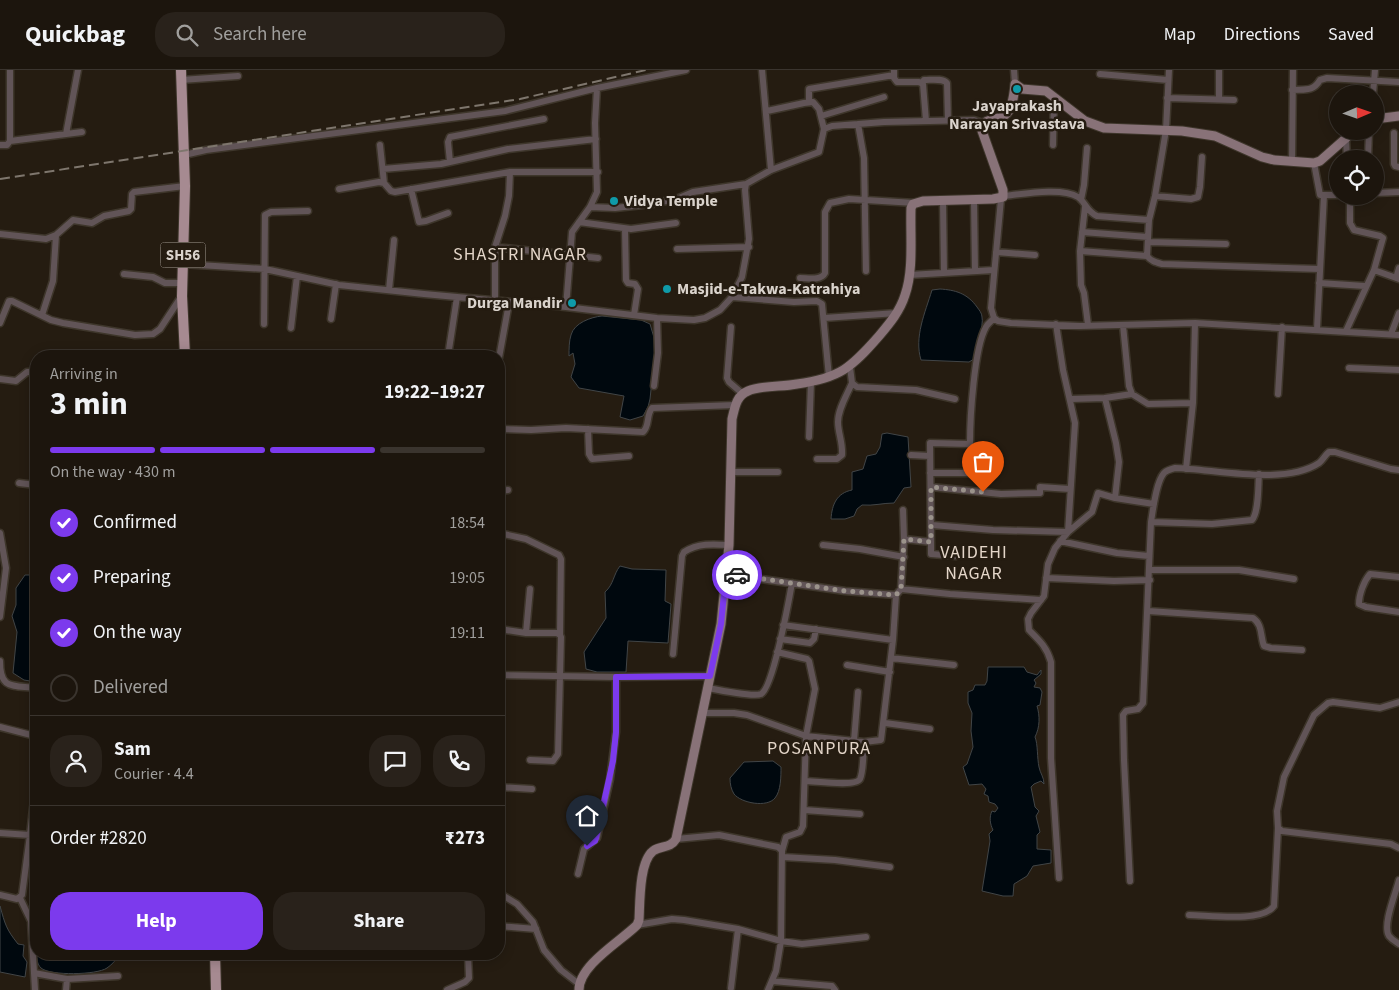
<!DOCTYPE html>
<meta charset="utf-8">
<style>
:root{--surface:#1c150d;--page:#29221b;--text:#f1f3f6;--muted:#a09f9d;--line:#3a342e;--accent:#7c3aed}
body{margin:0;font-family:"Source Sans 3",sans-serif;background:var(--page);color:var(--text);height:100vh;display:flex;flex-direction:column;font-size:19px;white-space:nowrap}
*{box-sizing:border-box;margin:0}
p{font-size:16px;color:var(--muted)}
.icon{flex:none;width:28px;height:28px;fill:none;stroke:currentColor;stroke-width:2;stroke-linecap:round;stroke-linejoin:round}
.map{position:relative;flex:1;overflow:hidden}
.panel{position:absolute;left:30px;top:280px;width:475px;height:610px;display:flex;flex-direction:column;background:var(--surface);border-radius:20px;box-shadow:0 2px 12px #0003,0 0 0 1px var(--line)}
.panel>*{flex:none}
.needle{width:32px;rotate:88deg}
.controls{position:absolute;left:1329px;top:15px;display:grid;gap:10px}
.controls a{display:grid;place-items:center;width:55px;height:55px;border-radius:50%;background:var(--surface);box-shadow:0 2px 12px #0003,0 0 0 1px var(--line);font-size:25px}
.pin{position:absolute;display:grid;place-items:center;width:42px;height:42px;color:#fff;margin:-51px -21px;border-radius:50% 50% 50% 0;rotate:-45deg;box-shadow:0 0 5px #0007}
.pin .icon{rotate:45deg}
.courier{position:absolute;display:grid;place-items:center;width:50px;height:50px;margin:-25px;border:4px solid #7c3aed;border-radius:50%;background:#fff;color:#222;box-shadow:0 1px 6px #0007}
.head em{font-style:normal;font-weight:700}
.head div{display:flex;flex-direction:column-reverse}
.head{display:flex;align-items:center;justify-content:space-between;height:85px;padding:0 20px}
h1{font-size:32px;font-weight:700;line-height:38px}
.bar{display:grid;grid-template-columns:repeat(4,1fr);gap:8px 5px;align-content:center;height:60px;padding:0 20px}
.bar i{height:6px;border-radius:4px;background:var(--line)}
.bar .selected{background:var(--accent)}
.bar p{grid-column:span 4}
.line{display:flex;align-items:center;gap:12px;padding:0 20px;border-top:1px solid var(--line)}
.line div{flex:1}
.round{display:grid;place-items:center;flex:none;width:52px;height:52px;border-radius:20px;background:var(--page)}
ol{padding:0 20px;list-style:none}
li{display:flex;align-items:center;gap:15px;height:55px}
li p{margin-inline-start:auto}
li .icon{padding:5px;border-radius:50%;background:var(--accent);color:#fff;stroke-width:4}
li:last-child{color:var(--muted)}
li i{width:28px;height:28px;border:2px solid var(--line);border-radius:50%}
.button{display:flex;gap:10px;margin-top:auto;padding:10px 20px}
.button a{flex:1;height:58px;border-radius:20px;background:var(--accent);color:#fff;font-size:20px;font-weight:700;line-height:58px;text-align:center}
.button a+a{background:var(--page);color:var(--text)}
header{display:flex;align-items:center;gap:30px;box-sizing:border-box;height:70px;padding:0 25px;background:var(--surface);border-bottom:1px solid var(--line)}
header strong{font-size:24px}
nav{display:flex;gap:28px;margin-inline-start:auto;font-size:18px}
.search{width:350px;height:45px;background:var(--page);display:flex;align-items:center;gap:12px;box-sizing:border-box;padding:0 18px;border-radius:20px;color:var(--muted);font-size:19px}
.map>svg:first-child{display:block}
</style>
<header>
<strong>Quickbag</strong>
<div class="search"><svg class="icon" aria-label="search" viewBox="0 0 24 24"><circle cx="10" cy="10" r="6"/><path d="M15 15l6 6"/></svg>Search here</div>
<nav><a>Map</a><a>Directions</a><a>Saved</a></nav>
</header>
<div class="map">
<svg width="1399" height="920" viewBox="0 0 1399 920">
<rect width="100%" height="100%" fill="#251c11"/>
<path fill="#00080e" stroke="#414547" d="M940,219c15,1 27,4 37,18 2,3 5,6 5,10 2,8 -6,32 -8,42l-5,3 -48,-2c-7,-23 4,-47 11,-70z
M602,246l39,4 9,4 5,17v11l-5,47 -2,8 -5,9 -13,4 -10,-3 4,-21 -45,-8 -8,-11 4,-13 -2,-11 -4,3c0,-7 0,-15 2,-21 3,-12 20,-18 31,-19z
M887,363l21,4 3,50 -7,1 -10,15c-11,0 -21,3 -32,2l-5,4 -3,7 -9,3h-14c1,-15 6,-26 21,-29v-18l11,-3 4,-13 9,-2 4,-7 2,-13z
M620,496l12,3 34,1 -1,31 6,3 -3,39 -40,-2 -2,31h-29l-11,-3 -2,-17 22,-34 -1,-26c9,-8 8,-17 15,-26z
M25,505h8l3,3v104l-12,-2 -11,-7 4,-41 -5,-16 4,-11v-17z
M988,597h36l3,5 10,3 4,-5v4l-7,6 2,3 -2,4 6,1 2,4 -2,13 -3,1c3,10 3,21 -2,31 3,7 2,21 4,30 1,6 5,10 5,17l-3,-3 -7,3 -3,3 4,20 4,4 -3,5 4,16 -3,3v14l14,1v13l-18,3 -6,10 -13,8 -1,12h-10l-21,-5 8,-50 -1,-7 4,-4c-3,-6 -4,-13 -1,-19l3,1 3,-4 -3,-4 -6,-2 -1,-6 -4,-2 2,-5 -4,-5 -13,1 -6,-18 4,-3 6,-17 -2,-16 1,-18 -4,-10v-11l5,-2 2,-5h10l2,-4z
M773,691l8,6c0,9 0,24 -6,31 -8,10 -34,5 -41,-4 -3,-5 -4,-10 -4,-16l14,-16z
M0,836c5,18 6,23 18,38l6,1 -1,11 4,6 -2,15 -25,-5z
M36,884h85c-4,4 -9,11 -14,14 -10,7 -57,8 -66,0 -4,-4 -4,-9 -5,-14z"/>
<g fill="none" stroke-linecap="round" stroke-linejoin="round">
<g stroke="#3e362b" stroke-width="9">
<path id="minor" d="M762,0l9,100
M894,0v8l3,4h22l4,2 3,37
M1014,0l1,14
M1169,0l-3,60 -11,66 -6,24 -2,36c4,5 8,6 15,8l158,5
M1219,0v29
M1100,4l68,6
M181,10l57,-4
M922,13l2,-3c8,0 18,-2 23,3l1,38
M1292,20c13,-1 21,2 28,-10l7,-2 72,4
M1373,24l2,-24
M1167,28l67,2
M809,32v-13l85,-14
M767,41l37,-8 9,-1 6,7 5,20
M821,46l63,-19
M858,54l6,34 2,113
M1394,63v31l1,2 4,1
M66,64l12,-64
M1346,69l1,20
M10,71l72,-9
M0,75h7l3,-4v-71
M380,75l4,38
M1053,75l1,-48
M184,85l22,-5 299,-39 92,-23 89,-18
M1368,89l1,-28
M450,92l-2,-20 2,-5 94,-18
M1292,92l1,-92
M1314,93l6,32h18
M383,99l58,-5 67,-15 88,-10
M339,119l40,-7 5,1 7,8 4,1 115,-20h88
M411,119l8,33 7,-1 22,-8
M1375,123l24,-1
M1004,126c19,-2 58,-9 74,1 8,5 7,13 19,19l52,4
M1155,126l36,3 7,-2 2,-10 2,-30
M1001,129l-10,109 3,10 4,3 13,2 69,3 115,-3 204,12
M974,130l1,71
M1081,130l3,-15 3,-37
M943,131l1,72
M590,137l25,1 37,-4 27,-6 14,-6 53,-8
M1085,137l-5,44 1,34 3,8 4,32
M579,152l52,7 45,-6
M625,159l1,51 2,3 7,1 3,5 -4,26
M1082,162l66,5
M0,164l46,5 10,-4 17,-15 19,3 12,-7 25,-5 2,-2 1,-15 2,-2 51,-6
M1148,172l78,2
M495,177l103,11
M677,179l72,-2
M1080,181l67,5
M996,182l39,3
M182,194l83,5 74,16 85,9 142,13 91,11 37,2 11,-2 15,-8 12,-13 10,-20 7,-38 -4,-49 1,-6 25,-14 48,-18 5,-23 8,-3 52,-4 90,-2 10,3
M1374,200l25,9
M124,204l29,3 12,6h17
M909,205l85,-5
M800,208c8,0 21,3 25,-5v-61l5,-9 19,-4 66,4
M1396,208l3,-10
M1319,213l46,3
M389,220l5,-50
M732,227l62,5 23,-1 5,3 7,73
M495,231v-54l10,-31 4,-20 1,-24
M566,237l6,-75 18,-25 7,-15 -2,-69 2,-35
M42,245l11,-34 3,-46
M824,248l73,-5
M331,249l5,-35
M0,253l9,-22h3l39,19 12,3 72,12 18,-1 7,-5 21,-32
M264,254l1,-109 6,-3 37,-1
M1123,255l6,61 3,8 16,10 45,-1
M731,257l-4,51 2,4 14,12
M291,258l6,-52
M1317,259l7,-134
M1346,261l28,-61 9,-32 -3,-2 -26,-6 -4,-7v-27
M1391,264l8,-21
M448,286l9,-59
M499,288l10,-55
M850,297l2,16 5,4 59,3 39,9
M1349,298l50,2
M0,309l16,2 11,-9h9
M654,316l4,-33 -1,-35
M1278,324l4,-67
M1105,328l11,45 3,19 -4,36
M1071,329l34,-1 27,-4
M499,359l32,1 35,-2 77,4c7,-6 3,-17 9,-24l83,-3
M588,359l1,25 3,5 37,-3
M809,367l2,-55
M911,385l19,1
M817,389h20l5,-4c1,-12 -4,-22 -4,-33 0,-13 9,-27 14,-39
M1186,399l7,-66 2,-80
M731,402h47
M930,403h38
M19,413l17,2
M931,417l70,7 39,-1v-6l30,2
M499,421l9,-1
M903,440l1,29
M1151,452l61,2 40,-4c7,-8 6,-34 7,-46
M932,455l61,5 75,2 7,-109 -12,-53 -7,-46
M0,463l6,35 -6,49
M499,463l27,6 33,16 2,4 -1,76
M1060,471l57,12 32,3
M931,472v12l25,2
M823,475l37,4 44,8
M1149,500h90l55,9
M726,504l119,17 51,4
M1399,507l-29,-3c-6,7 -11,20 -11,30l7,3 33,5
M1046,508l68,3 36,-1
M901,519l49,5 91,6
M1148,541l105,7c10,7 7,18 11,28l7,2 31,2
M783,555l110,15
M499,559l27,4h31l3,2 1,2 -3,117 -5,7 -23,-1
M526,563l4,-44
M780,569l30,4 4,-4 2,-10
M777,582l30,7 2,2 6,28 -9,47 -3,90 -3,6 -14,5 -4,14
M673,584l9,-98 2,-4c14,-9 29,-8 45,-7
M891,588l63,7
M0,591c0,29 12,24 36,27
M847,595l43,7
M499,605l117,2 94,-1
M708,618c10,2 45,9 53,6 12,-6 28,-94 31,-111
M1399,632l-19,6 -47,-6 -5,1 -14,12 -30,62 -7,34 1,17 4,3 109,13 8,4
M702,643h32l13,2 59,21 58,6 17,-2 12,-100 3,-45 5,-6 3,-50 27,3 -1,-99 40,1c0,-26 4,-96 16,-117 2,-4 6,-6 8,-9
M885,653l45,6
M0,657l35,9 1,3
M854,671l4,-49
M805,711c10,0 51,6 55,-2 4,-9 3,-27 4,-37
M499,717l33,2
M804,740l56,4
M0,763l30,2 6,-53v-22
M676,769l43,-4 59,12 4,4 -1,90 -5,30 -8,19
M783,787l52,3 55,7
M578,804l6,-25 13,-11 13,-59 6,-47v-55
M1059,808l-8,-120v-96c-4,-15 -12,-22 -22,-32l-1,-11 3,-6 13,-17 4,-32 7,-16 13,-16 24,-20 6,-19 17,5 39,6
M1399,810c-3,13 -17,45 -10,56 3,4 7,6 10,8
M1130,811l-6,-121 -1,-45 3,-4 12,-2 5,-6 8,-181c2,-12 5,-40 13,-49 3,-3 7,-4 11,-5 40,1 109,18 144,-5 4,-3 6,-8 10,-11h6l56,17 8,1
M499,823l18,11 16,18 11,28 17,20 18,14
M0,825l17,4 5,-4 8,-60
M20,828l11,23 4,69
M1189,845c19,0 73,8 85,-9l4,-78
M637,855l35,-6 12,1 54,9 43,12 21,3 64,-7
M499,856l37,3
M34,903l33,6 51,-3
M772,911l60,5 3,4
M731,918l7,-59
M66,920l1,-11
M447,920l18,-8 4,-4 -1,-24"/>
</g>
<g stroke="#3e362b" stroke-width="11">
<path id="secondary" d="M1015,14l7,5 24,2 39,30 19,7 78,3 33,5 47,21 12,3 40,3 6,-2 34,-30
M1375,49l24,-3
M579,920c0,-25 42,-49 58,-65l2,-5c1,-17 0,-58 14,-69 8,-6 17,-2 23,-12l45,-215 8,-79 3,-126c3,-12 4,-23 16,-28 14,-6 34,-4 49,-7 43,-6 54,-16 82,-48 11,-13 21,-25 26,-41 9,-25 5,-60 6,-87l2,-4 10,-3 70,-2 10,-2v-7l-22,-62c4,-11 16,-7 24,-13 8,-6 9,-21 10,-31"/>
</g>
<g stroke="#3e362b" stroke-width="12">
<path id="primary" d="M181,0l4,116 -3,110 3,60
M215,884l1,36"/>
</g>
<use href="#minor" stroke="#615457" stroke-width="6"/>
<use href="#secondary" stroke="#887278" stroke-width="9"/>
<use href="#primary" stroke="#a68a91" stroke-width="10"/>
<path stroke="#7e766d" stroke-width="2" stroke-dasharray="10 5" stroke-linecap="butt" d="M0,109l520,-80 126,-29"/>
</g>
<g fill="none" stroke-linecap="round" stroke-linejoin="round">
<path stroke="#9b938b" stroke-width="5" stroke-dasharray="0 9" d="M737,505l108,16 51,4 5,-6 3,-50 27,3v-55l52,5"/>
<path stroke="#7c3aed" stroke-width="6" d="M587,776l8,-5 1,-3 17,-77 3,-29v-55l94,-1 11,-52 5,-50 11,1"/>
</g>
<g fill="#0f9aa8" stroke="#251c11" stroke-width="2">
<circle cx="1017" cy="19" r="5"/>
<circle cx="614" cy="131" r="5"/>
<circle cx="667" cy="219" r="5"/>
<circle cx="572" cy="233" r="5"/>
</g>
<g text-anchor="middle" dominant-baseline="central" stroke-width="5" stroke-linejoin="round" paint-order="stroke">
<rect fill="#251c11" stroke="#a49c94" stroke-width="1" x="160.5" y="172.5" width="45" height="25" rx="4"/>
<g font-size="15" font-weight="bold" fill="#dad3cc">
<text x="183" y="185">SH56</text>
</g>
<g font-size="16" font-weight="bold" fill="#dad3cc" stroke="#251c11" text-anchor="start">
<text x="1017" y="36" text-anchor="middle">Jayaprakash<tspan x="1017" dy="18">Narayan Srivastava</tspan></text>
<text x="624" y="131">Vidya Temple</text>
<text x="677" y="219">Masjid-e-Takwa-Katrahiya</text>
<text x="562" y="233" text-anchor="end">Durga Mandir</text>
</g>
<g font-size="18" letter-spacing="1" fill="#e4d6c9" stroke="#251c11">
<text x="520" y="184">SHASTRI NAGAR</text>
<text x="974" y="482">VAIDEHI<tspan x="974" dy="21">NAGAR</tspan></text>
<text x="819" y="678">POSANPURA</text>
</g>
</g>
</svg>
<div class="controls">
<a><svg class="needle" viewBox="-14 -14 28 28"><path d="M0-13l5 13h-10z" fill="#e53935"/><path d="M0 13l5-13h-10z" fill="#a09f9d"/></svg></a>
<a><svg class="icon" aria-label="locate" viewBox="0 0 24 24"><circle cx="12" cy="12" r="6"/><path d="M12 2v4M12 18v4M2 12h4M18 12h4"/></svg></a>
</div>
<div class="pin" style="left:983px;top:422px;background:#ea580c"><svg class="icon" aria-label="bag" viewBox="0 0 24 24"><path d="M5 8h14l-1 12H6zM9 8a3 3 0 0 1 6 0"/></svg></div>
<div class="pin" style="left:587px;top:776px;background:#1f2937"><svg class="icon" aria-label="home" viewBox="0 0 24 24"><path d="M3 11l9-7 9 7M6 9v11h12V9"/></svg></div>
<div class="courier" style="left:737px;top:505px"><svg class="icon" aria-label="car" viewBox="0 0 24 24"><path d="M5 17H2v-5l4-1 3-4h7l3 4 3 1v5h-3M9 17h6M6 11h13"/><circle cx="7" cy="17" r="2"/><circle cx="17" cy="17" r="2"/></svg></div>
<section class="panel">
<div class="head"><div><h1>3 min</h1><p>Arriving in</p></div><em>19:22–19:27</em></div>
<div class="bar"><i class="selected"></i><i class="selected"></i><i class="selected"></i><i></i><p>On the way · 430 m</p></div>
<ol>
<li><svg class="icon" aria-label="check" viewBox="0 0 24 24"><path d="M5 12l5 5 9-10"/></svg>Confirmed<p>18:54</p></li>
<li><svg class="icon" aria-label="check" viewBox="0 0 24 24"><path d="M5 12l5 5 9-10"/></svg>Preparing<p>19:05</p></li>
<li><svg class="icon" aria-label="check" viewBox="0 0 24 24"><path d="M5 12l5 5 9-10"/></svg>On the way<p>19:11</p></li>
<li><i></i>Delivered</li>
</ol>
<div class="line" style="height:90px"><a class="round"><svg class="icon" aria-label="person" viewBox="0 0 24 24"><circle cx="12" cy="8" r="4"/><path d="M4 21q1-7 8-7t8 7"/></svg></a><div><b>Sam</b><p>Courier · 4.4</p></div><a class="round"><svg class="icon" aria-label="chat" viewBox="0 0 24 24"><path d="M4 5h16v11H9l-5 4z"/></svg></a><a class="round"><svg class="icon" aria-label="phone" viewBox="0 0 24 24"><path d="M5 4h4l2 5-3 2q2 4 5 5l2-3 5 2v4C11 20 4 13 5 4z"/></svg></a></div>
<div class="line" style="height:65px"><div>Order #2820</div><b>₹273</b></div>
<div class="button"><a>Help</a><a>Share</a></div>
</section>
</div>
